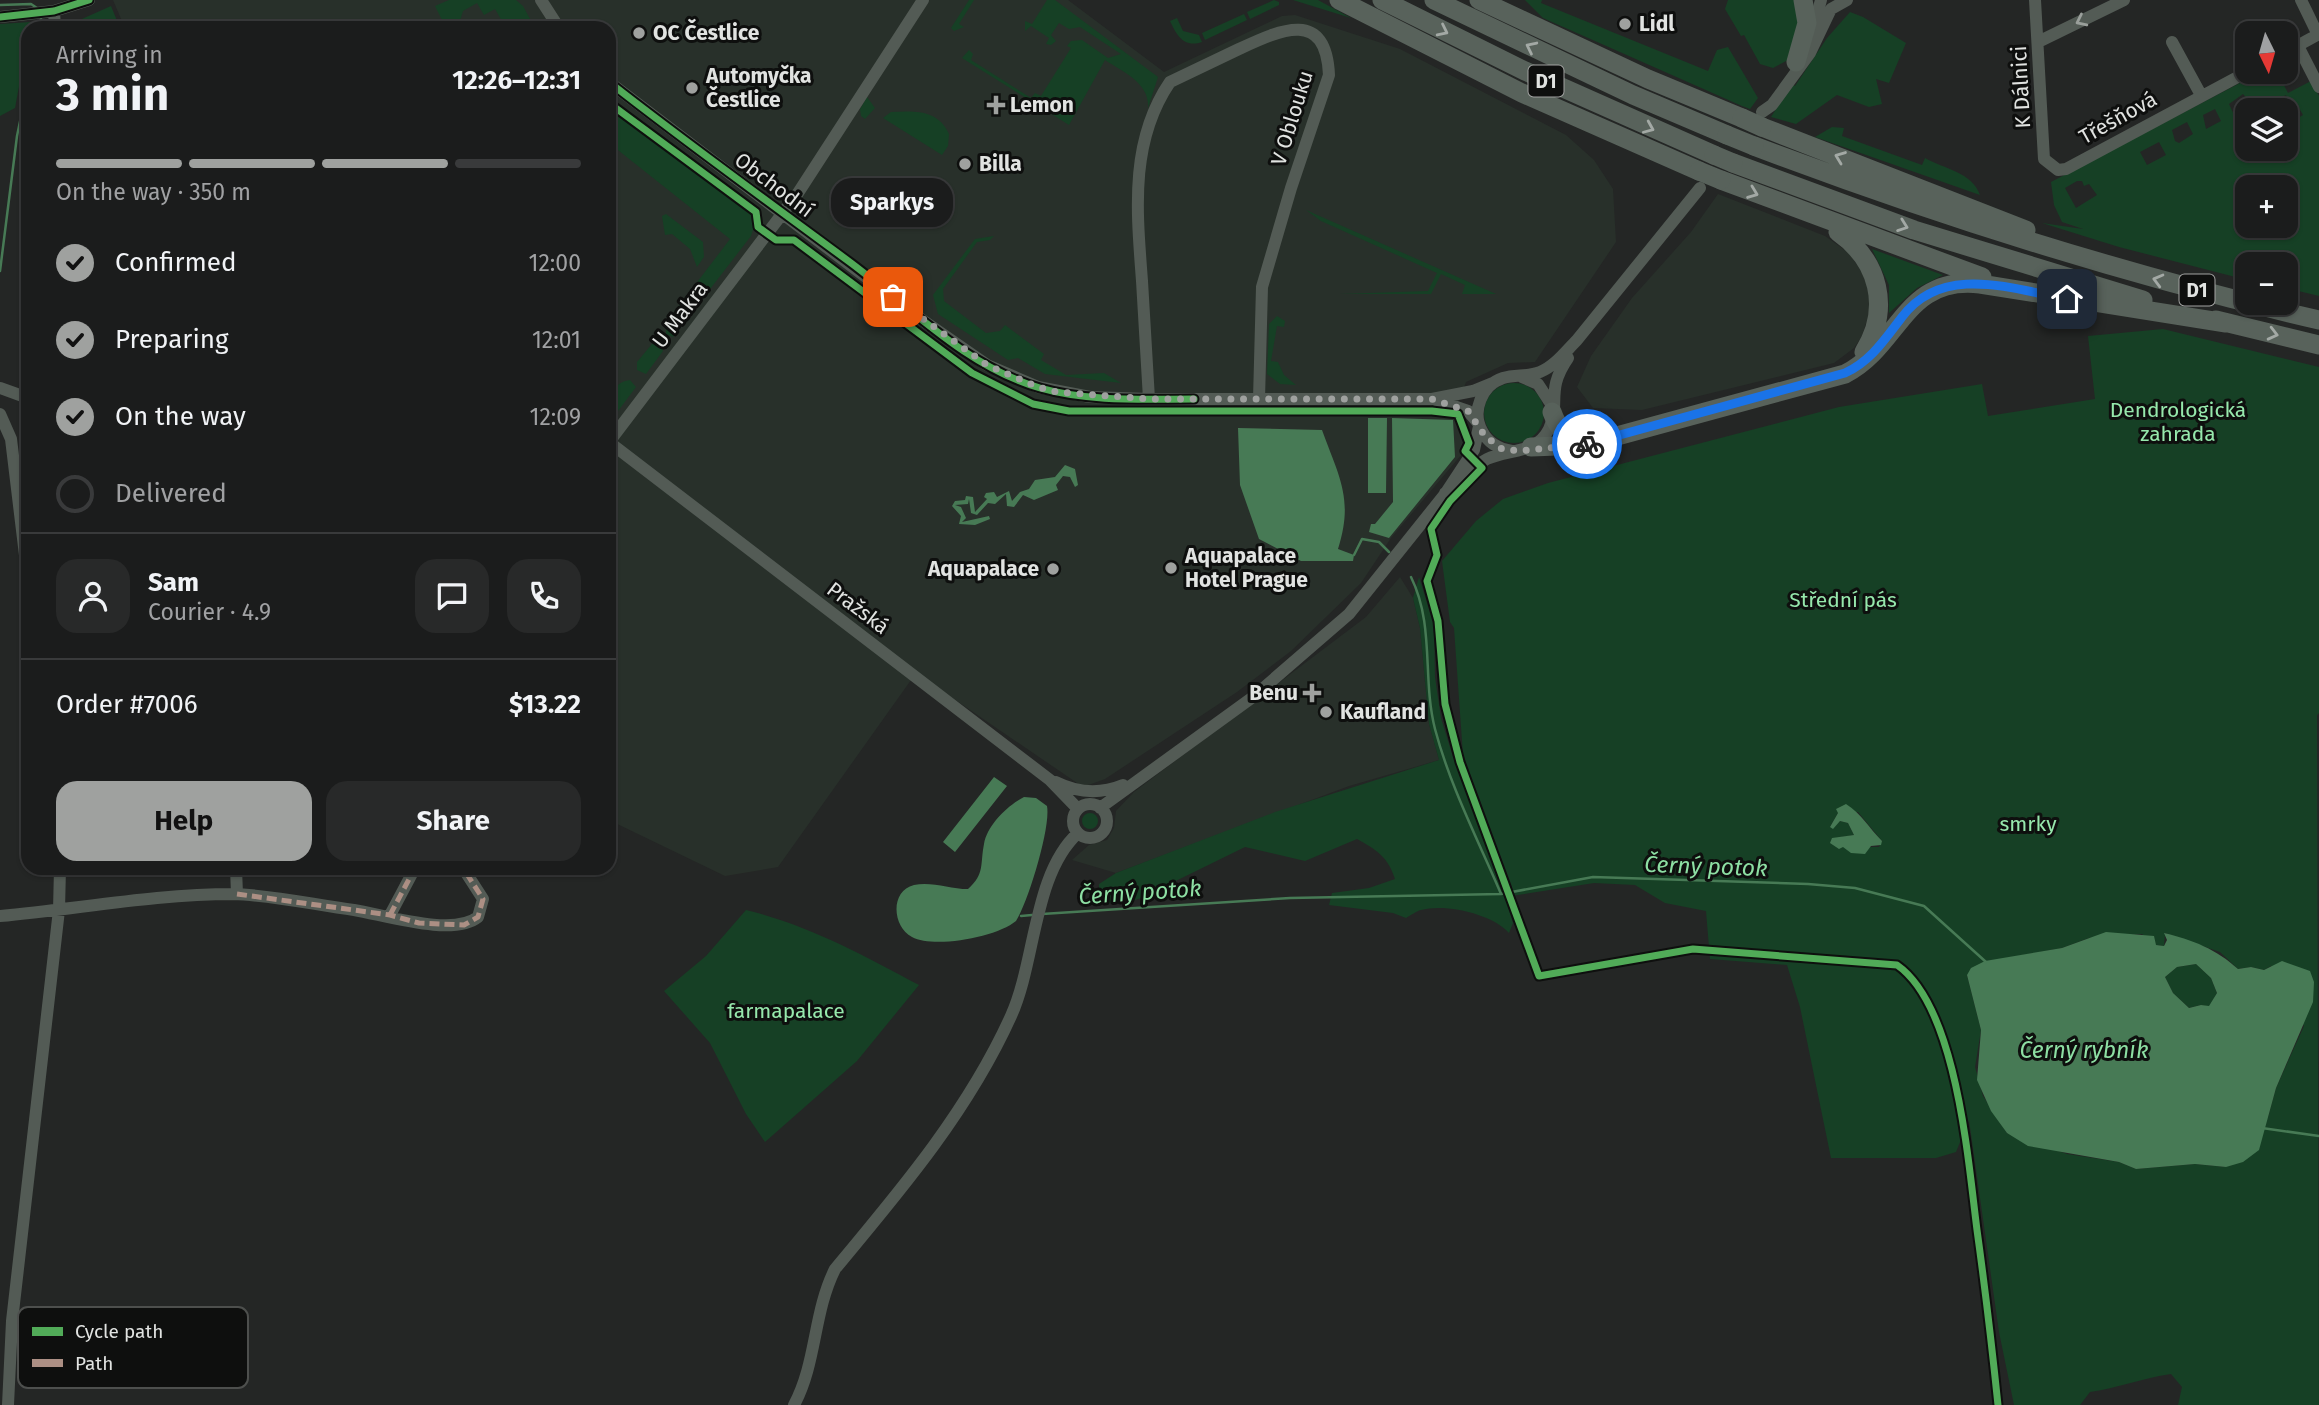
<!DOCTYPE html>
<meta charset="utf-8">
<style>
:root{--surface:#1b1c1c;--page:#282929;--text:#f1f3f6;--muted:#a0a1a3;--line:#393a3b;--accent:#9fa19f}
body{margin:0;font-family:"Fira Sans",sans-serif;background:var(--page);color:var(--text);height:100vh;display:flex;flex-direction:column;font-size:26px;white-space:nowrap}
*{box-sizing:border-box;margin:0}
p{font-size:23px;color:var(--muted)}
.icon{flex:none;width:38px;height:38px;fill:none;stroke:currentColor;stroke-width:2;stroke-linecap:round;stroke-linejoin:round}
.map{position:relative;flex:1;overflow:hidden}
.sheet{position:absolute;left:21px;top:21px;width:595px;height:854px;display:flex;flex-direction:column;background:var(--surface);border-radius:21px;box-shadow:0 2px 5px #0004,0 0 0 2px var(--line)}
.sheet>*{flex:none}
.needle{width:46px;rotate:175deg}
.tools{position:absolute;left:2235px;top:21px;display:grid;gap:14px}
.tools a{display:grid;place-items:center;width:63px;height:63px;border-radius:14px;background:var(--surface);box-shadow:0 2px 5px #0004,0 0 0 2px var(--line);font-size:35px}
.pin{position:absolute;display:grid;place-items:center;width:60px;height:60px;color:#fff;margin:-30px;border-radius:14px;box-shadow:0 4px 10px #0006}
.courier{position:absolute;display:grid;place-items:center;width:70px;height:70px;margin:-35px;border:5px solid #1a73e8;border-radius:50%;background:#fff;color:#222;box-shadow:0 2px 9px #0007}
.bubble{position:absolute;height:49px;border-radius:21px;background:var(--surface);box-shadow:0 2px 5px #0004,0 0 0 2px var(--line);font-size:23px;font-weight:700;line-height:49px;text-align:center}
.summary em{font-style:normal;font-weight:700}
.summary div{display:flex;flex-direction:column-reverse}
.summary{display:flex;align-items:center;justify-content:space-between;height:119px;padding:0 35px}
h1{font-size:46px;font-weight:700;line-height:52px}
.bar{display:grid;grid-template-columns:repeat(4,1fr);gap:10px 7px;align-content:center;height:84px;padding:0 35px}
.bar i{height:9px;border-radius:5px;background:var(--line)}
.bar .on{background:var(--accent)}
.bar p{grid-column:span 4}
.line{display:flex;align-items:center;gap:18px;padding:0 35px;border-top:2px solid var(--line)}
.line div{flex:1}
.round{display:grid;place-items:center;flex:none;width:74px;height:74px;border-radius:21px;background:var(--page)}
ol{padding:0 35px;list-style:none}
li{display:flex;align-items:center;gap:21px;height:77px}
li p{margin-inline-start:auto}
li .icon{padding:7px;border-radius:50%;background:var(--accent);color:#111;stroke-width:4}
li:last-child{color:var(--muted)}
li i{width:38px;height:38px;border:4px solid var(--line);border-radius:50%}
.button{display:flex;gap:14px;margin-top:auto;padding:14px 35px}
.button a{flex:1;height:80px;border-radius:21px;background:var(--accent);color:#111;font-size:28px;font-weight:700;line-height:80px;text-align:center}
.button a+a{background:var(--page);color:var(--text)}
.map>svg:first-child{display:block}
</style>
<div class="map">
<svg width="2319" height="1405" viewBox="0 0 2319 1405">
<rect width="100%" height="100%" fill="#242625"/>
<path fill="#28302a" d="M113,0h955l96,72 118,-56 13,-1 105,34 166,86 28,25 19,29 3,53 -81,120 -27,1 -42,19 -12,32 13,34 -76,90 -30,45 -70,68 -54,41 -132,87 -22,8 -167,-114 -138,194 -53,9 -116,-56v-792h-484z
M1718,194l107,42 24,17 17,25 5,29 -9,29 -8,12 -20,15 -192,47 -49,-2 -16,-21 14,-31 41,-58 59,-66z
M1400,577l13,21 7,30 9,96 10,36 -90,26 -233,87 -44,-13 17,-15 18,-5 7,-12 2,-17 18,-19 232,-175z"/>
<path fill="#164025" fill-rule="evenodd" d="M449,0h67l7,6 12,22h-29l-11,-19 -11,6 -7,-12 -14,8 -4,13 2,3 -15,1 -11,-22z
M969,0h5l-15,24 5,3 -10,4 -3,-3z
M1047,0h8l103,77 -10,31c2,-25 -25,-36 -43,-48l-36,65 -107,-67 7,-8 4,4 -2,6 60,38 4,-5 6,3 30,-48 -4,-2 4,-5 11,-1 26,18 13,-4 -41,-27 -11,2 -10,-6 -8,12 5,6 -5,4 -5,-1 3,-6 -18,-12 -6,5v-10l7,3z
M1274,0l5,2v3l-29,14 -3,-7z
M1293,0h25l33,18z
M1525,0h17l-1,3 167,68 9,-21 11,-3 30,51 -8,11 -8,-3 -199,-88z
M1728,0h69l5,15 -14,45 -15,8 -13,-4 -16,-29 -3,1 -16,-27z
M111,6l9,22h-56v-1z
M1850,12l13,5 43,26 -17,40 -13,-4 6,25 -13,3 -32,-12 -41,29 -25,-7 21,-33 3,2 32,-48z
M1244,14l3,6 -42,20 -3,-7z
M1177,18l6,13 16,4 3,7c-18,6 -25,-6 -32,-21z
M31,22l-16,86 -15,8v-92z
M2261,72h16l11,21 23,-12 8,15v200l-33,-8v-24h-39v16l-128,-33 -77,-24 41,6 -21,-7 -8,-17 -3,-23zM2243,94l8,9 1,7h27l-5,-9 12,-6 3,13 9,-2 5,9 -17,10v24h-39v-35l-11,5 -7,-15zM2215,109l6,12 -15,8 -3,-14zM2187,122l6,12 -14,9 -4,-2 -3,-11zM2159,142l7,13 -19,10 -7,-13zM2077,181h5l2,5 5,-2 8,11 -21,13 -11,-20zM2247,187h39v39h-39z
M867,97l8,11 -10,11 -4,-3 -1,-7z
M891,112c23,-1 47,-3 58,22l-1,12 -6,9 -59,-37z
M617,115l41,24 99,78 -6,19 -78,101 -7,-3v-11l64,-84 -121,-96v-24z
M1832,127l12,1 -2,8 80,29 3,-7c19,11 47,14 55,37l-165,-58z
M1306,210l190,84h-34l3,-9 -24,-11 -10,20h-91l88,-3 9,-18 -116,-52z
M666,214l37,28 1,15 -7,10 -7,-18 -18,-15 -7,1 -3,-19z
M994,236l-4,4 -13,2 -34,47 1,12 42,32 14,-2 5,-6 39,29 -3,6 25,15 38,-2 17,10 -76,-9 -27,-16 -10,2 -70,-46 -5,-19 42,-56z
M1872,249l71,26 -26,13 -28,25v-28z
M1277,316l8,5 -1,6 -7,-1 -6,35 7,1 6,13 12,10 -16,-1 -13,-10 2,-50z
M2163,329l156,38v346l-2,2 2,690h-141l4,-18 -11,-13c-29,4 -52,14 -81,18l-10,13h-66l-15,-73 -30,-212 -13,32 -20,6h-105l-31,-151 -13,-42 -77,-6 -4,-48 -41,-8 -30,-18 -41,-2 -89,14 8,26 -4,10c-16,-19 -64,-30 -88,-23 -5,1 -11,6 -15,8l-13,-5 -64,-8 3,-12 37,-5 26,-9c-7,-22 -18,-29 -38,-40l-52,22 -60,-14 -104,51 -15,5h-19l-8,-8v-11l17,-11 159,-61 164,-52 -10,-36 -9,-96 -7,-30 6,-21 15,49 1,51 6,41 12,39 51,132 8,-2 -49,-132 -9,-127 -4,-6 -8,-61 34,-40 27,-22 45,-16 291,-76 143,-23 6,32 107,-17 -7,-63zM1858,812l24,29 -3,6h-36l-7,-9 18,-3 -6,-12 -8,-2 -10,6 8,-14zM2165,933l55,19 18,17 13,-2 13,3 7,-4 33,60 -28,62 -8,29 -42,50 -31,-3 -59,5 -17,-7 -52,-8 -60,-21 -24,-37 -8,-29 6,-37 -14,-55 29,-15 66,-12 27,-10 53,-4 14,11 8,1z
M652,344l7,1 4,6 -17,23 -9,-4v-8z
M630,380l6,7 -27,36c0,-16 0,-41 21,-43z
M1484 413a30 30 0 1 1 60 0a30 30 0 1 1-60 0Z
M1082 821a8 8 0 1 1 16 0a8 8 0 1 1-16 0Z
M746,910c62,15 117,45 173,75l-62,76 -92,81 -19,-28 -36,-71 -46,-52 42,-35z
M2196,964l15,14 6,15 -8,14 -8,-2 -12,3 -16,-15 -8,-16 12,-10z"/>
<path fill="#477a55" fill-rule="evenodd" d="M1368,418h19l-1,75h-18z
M1392,418l61,2 2,37 -66,81 -20,-6 2,-8h4l18,-22z
M1238,428l84,2c17,47 32,69 16,119l16,6 -1,6h-52l-42,-22 -19,-54z
M1065,465l10,4 3,16 -3,2 -5,-10 -7,-1 -7,9 2,5 -24,10 -11,-5 -9,12 -7,-1 -1,-12 -11,10 -7,-1 -11,12 -6,-2 -2,-14 -1,5 -13,1 6,2 5,11 -4,4 27,-6 1,3 -15,6 -16,-1 2,-8 -9,-10 3,-5 10,-1 1,-4 7,1 2,15 12,-13 -3,-2 2,-4 8,-1 3,5 12,-6 3,10 8,-9 9,-3 6,-9 20,-3z
M994,777l13,9 -52,66 -12,-10z
M1024,797l12,1 11,8c4,21 -19,96 -31,115 -19,16 -82,28 -104,16 -20,-11 -22,-46 2,-52 17,-4 36,4 54,4 17,-15 12,-25 16,-45 3,-19 24,-39 40,-47z
M1846,804c16,10 23,24 36,37l-1,4 -10,1 -6,8 -14,-1 -8,-6 -4,2 -9,-6 2,-5 22,-3 -6,-12 -8,-2 -7,8 -3,-2 8,-14 -2,-4z
M2106,932l48,4 2,9 8,1 3,-6 -3,-7c29,7 52,16 74,36l13,-2 13,3 18,-9 28,10 4,11 -1,20 -37,86 -17,62 -16,12 -17,5 -31,-3 -59,5 -17,-7 -91,-16 -21,-13 -16,-22 -14,-31 4,-50 -14,-55 4,-7 14,-7 77,-13zM2196,964l15,14 6,15 -8,13 -8,-1 -12,3 -16,-15 -8,-16 12,-10z"/>
<g fill="none" stroke-linecap="round" stroke-linejoin="round">
<path stroke="#477a55" stroke-width="2.5" d="M0,5l31,-1 6,4
M39,28l2,-9
M0,271l17,-135 11,-53
M1354,555l8,-16 17,3 10,10
M1411,577c24,49 11,101 24,152 15,57 43,111 66,165
M1042,914l248,-16 211,-4 92,-17 215,7 47,4 69,18 62,56
M1021,916l11,-1
M2262,1128l57,8"/>
<path stroke="#535b55" stroke-width="12" d="M541,0l18,28
M2035,0l9,159 14,11 8,-1 181,-97
M2301,0l17,35
M54,11l1,17
M0,17l54,-6 35,-11
M1811,37l10,-37
M2038,42l86,-42
M2172,42l29,53
M2298,46l21,41
M2286,52l33,-18
M609,82l316,240 62,43 51,22 52,10 59,2h283l41,-8 22,-9
M1762,112l10,-7 38,-52 21,-44 16,-9
M1522,377l16,7 13,20
M0,388l28,10
M1149,399c-2,-39 -5,-79 -7,-118 -5,-68 -13,-139 28,-199 23,-11 46,-22 69,-33 41,-19 87,-41 90,26l-38,113 -29,99 -3,112
M1436,400l32,11 11,13
M0,414l11,25 17,141
M609,442l441,338 28,29
M609,442l189,-249 125,-193
M1512,451c-13,-2 -24,-8 -30,-20 -11,-20 0,-46 21,-53 12,-4 25,-1 37,-6 15,-6 26,-21 37,-32l123,-152
M1445,493c16,-9 26,-26 42,-34 21,-10 50,-5 62,-30 12,-26 -4,-38 19,-71
M1056,782c22,11 45,12 67,3
M1073 821a17 17 0 1 1 34 0a17 17 0 1 1-34 0Z
M1100,808l153,-111 96,-83 96,-120 29,-44 5,-24
M236,868l1,26
M390,915l25,-47
M0,916c78,-7 155,-22 233,-22 40,1 82,11 121,16 31,5 99,27 124,7l5,-18 -20,-31
M8,1405l4,-84 47,-411 1,-42
M794,1405c23,-43 19,-92 41,-136 66,-79 133,-158 176,-253 25,-55 22,-142 67,-183"/>
<path stroke="#58625b" stroke-width="19" d="M1339,0l183,93 177,78
M1382,0l143,71 189,84
M1434,0l199,95 94,40
M1479,0l169,79 94,39
M1796,62l11,-39 -4,-23
M1762,127l264,103
M1754,146c185,70 372,129 565,174
M1733,163l181,67 229,70
M1721,180l261,97
M1838,232c41,29 53,76 26,120
M2216,320l103,25
M1552,412c7,20 17,28 38,24
M1531,447l53,-2 261,-71c55,-28 59,-99 135,-90l246,39"/>
<path stroke="#58625b" stroke-width="19" d="M1742,118l20,9
M1727,135l27,11
M1714,155l19,8
M1699,171l22,9"/>
<path stroke="#ac8f84" stroke-width="5" stroke-dasharray="10 5" stroke-linecap="butt" d="M237,894l153,21 29,8 45,2 14,-8 5,-18 -20,-31
M390,915l25,-47"/>
<g stroke="#0e0f0e" stroke-width="11">
<path id="cycleway" d="M0,17l54,-6 35,-11
M609,82c79,62 161,121 242,181 60,45 116,104 189,125 49,14 103,11 154,11
M609,103l147,109 2,15 18,13h18l178,133 61,31 36,7h363l26,3 11,29 -4,8 17,17 -32,33 -19,28 6,26 -10,26 11,40 7,83 15,58 79,214 154,-27 204,16c60,42 71,196 80,265 8,58 15,117 21,175"/>
</g>
<use href="#cycleway" stroke="#51ab58" stroke-width="7"/>
</g>
<defs><path id="oneway-chevron" d="M-2-3.5L2.5 0L-2 3.5" fill="none" stroke-width="1.6" stroke-linecap="round" stroke-linejoin="round" transform="scale(1.75)"/></defs>
<use stroke="#9a9f9b" href="#oneway-chevron" transform="translate(2081 21) rotate(154)"/>
<g stroke="#a3a9a5">
<use href="#oneway-chevron" transform="translate(1443 31) rotate(26)"/>
<use href="#oneway-chevron" transform="translate(1531 47) rotate(-154)"/>
<use href="#oneway-chevron" transform="translate(1649 128) rotate(23)"/>
<use href="#oneway-chevron" transform="translate(1840 157) rotate(-159)"/>
<use href="#oneway-chevron" transform="translate(1753 193) rotate(21)"/>
<use href="#oneway-chevron" transform="translate(1903 226) rotate(20)"/>
<use href="#oneway-chevron" transform="translate(2158 280) rotate(-165)"/>
<use href="#oneway-chevron" transform="translate(2273 334) rotate(14)"/>
</g>
<g fill="none" stroke-linecap="round" stroke-linejoin="round">
<path stroke="#9fa19f" stroke-width="7" stroke-dasharray="0 12.6" d="M893,297l94,68 51,22 19,5 92,7h283l36,12 17,25 17,13 18,2 67,-7"/>
<path stroke="#1a73e8" stroke-width="9" d="M1587,444l258,-71c26,-12 40,-34 57,-56 41,-54 110,-28 165,-18"/>
</g>
<g fill="#9fa19f" stroke="#0e0f0e" stroke-width="2.5">
<circle cx="1625" cy="24" r="7"/>
<circle cx="639" cy="33" r="7"/>
<circle cx="692" cy="88" r="7"/>
<path d="M992.5 94.5h7v7h7v7h-7v7h-7v-7h-7v-7h7z"/>
<circle cx="965" cy="164" r="7"/>
<circle cx="1171" cy="568" r="7"/>
<circle cx="1053" cy="569" r="7"/>
<path d="M1308.5 682.5h7v7h7v7h-7v7h-7v-7h-7v-7h7z"/>
<circle cx="1326" cy="712" r="7"/>
</g>
<g text-anchor="middle" dominant-baseline="central" stroke-width="6" stroke-linejoin="round" paint-order="stroke">
<g fill="#0e0f0e" stroke="#a2a3a2" stroke-width="2">
<rect x="1528.5" y="65.5" width="35" height="31" rx="5"/>
<rect x="2179.5" y="274.5" width="35" height="31" rx="5"/>
</g>
<g font-size="19" font-weight="bold" fill="#e1e3e1">
<text x="1546" y="81">D1</text>
<text x="2197" y="290">D1</text>
</g>
<g font-size="21" font-weight="bold" fill="#e1e3e1" stroke="#0e0f0e" text-anchor="start">
<text x="1639" y="24">Lidl</text>
<text x="653" y="33">OC Čestlice</text>
<text x="706" y="76">Automyčka<tspan x="706" dy="24">Čestlice</tspan></text>
<text x="1010" y="105">Lemon</text>
<text x="979" y="164">Billa</text>
<text x="1185" y="556">Aquapalace<tspan x="1185" dy="24">Hotel Prague</tspan></text>
<text x="1039" y="569" text-anchor="end">Aquapalace</text>
<text x="1298" y="693" text-anchor="end">Benu</text>
<text x="1340" y="712">Kaufland</text>
</g>
<g font-size="21" fill="#e1e3e1" stroke="#0e0f0e">
<text transform="translate(2021 87) rotate(-93)">K Dálnici</text>
<text transform="translate(1292 118) rotate(-73)">V Oblouku</text>
<text transform="translate(2118 118) rotate(-29)">Třešňová</text>
<text transform="translate(774 185) rotate(37)">Obchodní</text>
<text transform="translate(680 315) rotate(-53)">U Makra</text>
<text transform="translate(858 608) rotate(37)">Pražská</text>
</g>
<g font-size="21" fill="#96e8ac" stroke="#0e0f0e">
<text x="2178" y="410">Dendrologická<tspan x="2178" dy="24">zahrada</tspan></text>
<text x="1843" y="600">Střední pás</text>
<text x="2028" y="824">smrky</text>
<text x="786" y="1011">farmapalace</text>
</g>
<g font-size="23" font-style="italic" fill="#8ddfa3" stroke="#0e0f0e">
<text transform="translate(1706 866) rotate(2)">Černý potok</text>
<text transform="translate(1140 892) rotate(-4)">Černý potok</text>
<text x="2084" y="1050">Černý rybník</text>
</g>
</g>
<rect x="18" y="1307" width="230" height="81" rx="10" fill="#0e0f0e" stroke="#4d4f4d" stroke-width="2"/>
<rect x="32" y="1327" width="31" height="9" fill="#51ab58"/>
<rect x="32" y="1359" width="31" height="8" fill="#ac8f84"/>
<g font-size="19" fill="#e1e3e1">
<text x="75" y="1338">Cycle path</text>
<text x="75" y="1370">Path</text>
</g>
</svg>
<div class="tools">
<a><svg class="needle" viewBox="-14 -14 28 28"><path d="M0-13l5 13h-10z" fill="#e53935"/><path d="M0 13l5-13h-10z" fill="#a0a1a3"/></svg></a>
<a><svg class="icon" aria-label="layers" viewBox="0 0 24 24"><path d="M12 4l9 5-9 5-9-5zM3 14l9 5 9-5"/></svg></a>
<a>+</a>
<a>−</a>
</div>
<div class="pin" style="left:893px;top:297px;background:#ea580c"><svg class="icon" aria-label="bag" viewBox="0 0 24 24"><path d="M5 8h14l-1 12H6zM9 8a3 3 0 0 1 6 0"/></svg></div>
<div class="pin" style="left:2067px;top:299px;background:#1f2937"><svg class="icon" aria-label="home" viewBox="0 0 24 24"><path d="M3 11l9-7 9 7M6 9v11h12V9"/></svg></div>
<div class="courier" style="left:1587px;top:444px"><svg class="icon" aria-label="bike" viewBox="0 0 24 24"><circle cx="6" cy="16" r="4"/><circle cx="18" cy="16" r="4"/><path d="M6 16l4-8h5l3 8M10 8l3 8H6M13 5h3"/></svg></div>
<div class="bubble" style="left:831px;top:178px;width:122px">Sparkys</div>
<section class="sheet">
<div class="summary"><div><h1>3 min</h1><p>Arriving in</p></div><em>12:26–12:31</em></div>
<div class="bar"><i class="on"></i><i class="on"></i><i class="on"></i><i></i><p>On the way · 350 m</p></div>
<ol>
<li><svg class="icon" aria-label="check" viewBox="0 0 24 24"><path d="M5 12l5 5 9-10"/></svg>Confirmed<p>12:00</p></li>
<li><svg class="icon" aria-label="check" viewBox="0 0 24 24"><path d="M5 12l5 5 9-10"/></svg>Preparing<p>12:01</p></li>
<li><svg class="icon" aria-label="check" viewBox="0 0 24 24"><path d="M5 12l5 5 9-10"/></svg>On the way<p>12:09</p></li>
<li><i></i>Delivered</li>
</ol>
<div class="line" style="height:126px"><a class="round"><svg class="icon" aria-label="person" viewBox="0 0 24 24"><circle cx="12" cy="8" r="4"/><path d="M4 21q1-7 8-7t8 7"/></svg></a><div><b>Sam</b><p>Courier · 4.9</p></div><a class="round"><svg class="icon" aria-label="chat" viewBox="0 0 24 24"><path d="M4 5h16v11H9l-5 4z"/></svg></a><a class="round"><svg class="icon" aria-label="phone" viewBox="0 0 24 24"><path d="M5 4h4l2 5-3 2q2 4 5 5l2-3 5 2v4C11 20 4 13 5 4z"/></svg></a></div>
<div class="line" style="height:91px"><div>Order #7006</div><b>$13.22</b></div>
<div class="button"><a>Help</a><a>Share</a></div>
</section>
</div>
